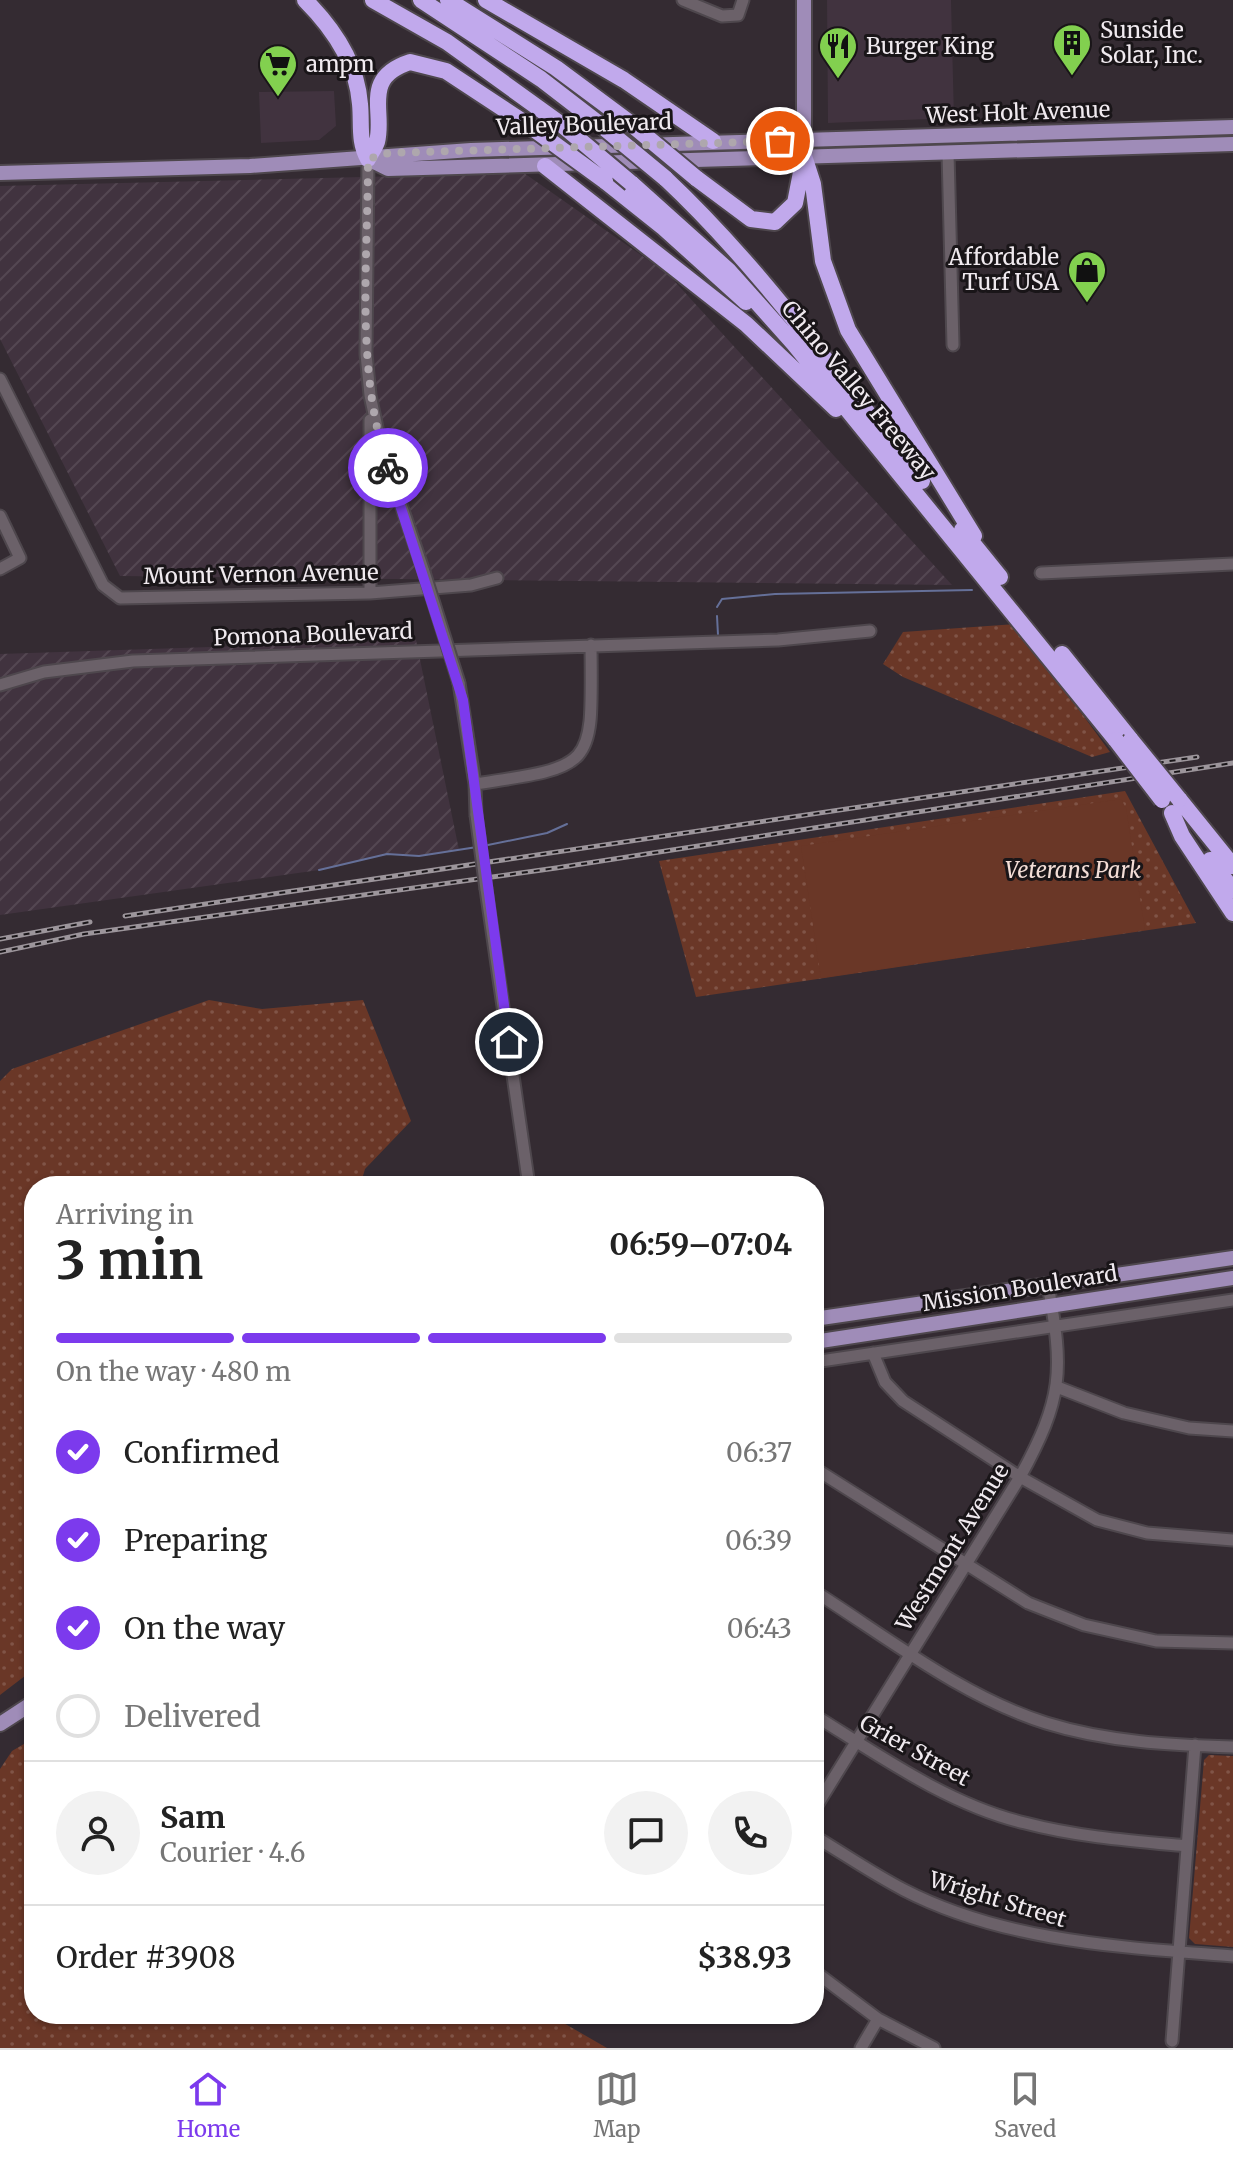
<!DOCTYPE html>
<meta charset="utf-8">
<style>
:root{--surface:#fff;--page:#f2f2f2;--text:#222;--muted:#767676;--line:#e0e0e0;--accent:#7c3aed}
body{margin:0;font-family:Merriweather,serif;background:var(--page);color:var(--text);height:100vh;display:flex;flex-direction:column;font-size:30px;white-space:nowrap}
*{box-sizing:border-box;margin:0}
p{font-size:26px;color:var(--muted)}
.icon{flex:none;width:44px;height:44px;fill:none;stroke:currentColor;stroke-width:2;stroke-linecap:round;stroke-linejoin:round}
.map{position:relative;flex:1;overflow:hidden}
.side{position:absolute;left:24px;top:1176px;width:800px;height:848px;display:flex;flex-direction:column;background:var(--surface);border-radius:32px;box-shadow:0 2px 6px #0004}
.side>*{flex:none}
.pin{position:absolute;display:grid;place-items:center;width:68px;height:68px;color:#fff;margin:-34px;border:4px solid #fff;border-radius:50%;box-shadow:0 2px 8px #0007}
.courier{position:absolute;display:grid;place-items:center;width:80px;height:80px;margin:-40px;border:6px solid #7c3aed;border-radius:50%;background:#fff;color:#222;box-shadow:0 2px 10px #0007}
.overview em{font-style:normal;font-weight:700}
.overview div{display:flex;flex-direction:column-reverse}
.overview{display:flex;align-items:center;justify-content:space-between;height:136px;padding:0 32px}
h1{font-size:52px;font-weight:700;line-height:60px}
.bar{display:grid;grid-template-columns:repeat(4,1fr);gap:12px 8px;align-content:center;height:96px;padding:0 32px}
.bar i{height:10px;border-radius:6px;background:var(--line)}
.bar .current{background:var(--accent)}
.bar p{grid-column:span 4}
.line{display:flex;align-items:center;gap:20px;padding:0 32px;border-top:2px solid var(--line)}
.line div{flex:1}
.round{display:grid;place-items:center;flex:none;width:84px;height:84px;border-radius:42px;background:var(--page)}
ol{padding:0 32px;list-style:none}
li{display:flex;align-items:center;gap:24px;height:88px}
li p{margin-inline-start:auto}
li .icon{padding:8px;border-radius:50%;background:var(--accent);color:#fff;stroke-width:4}
li:last-child{color:var(--muted)}
li i{width:44px;height:44px;border:4px solid var(--line);border-radius:50%}
.tab-bar{display:flex;justify-content:space-around;align-items:center;height:112px;border-top:2px solid var(--line);background:var(--surface);font-size:22px;color:var(--muted)}
.tab-bar a{display:grid;justify-items:center;gap:4px}
.tab-bar .current{color:var(--accent)}
.map>svg:first-child{display:block}
</style>
<div class="map">
<svg width="1233" height="2048" viewBox="0 0 1233 2048">
<defs>
<pattern id="industrial-furrows" width="10" height="10" patternUnits="userSpaceOnUse" patternTransform="scale(2)"><rect width="10" height="10" fill="#41333f"/><path d="M-1 1l2-2M0 10L10 0M9 11l2-2" fill="none" stroke="#544752"/></pattern>
<pattern id="grass-dots" width="8" height="8" patternUnits="userSpaceOnUse" patternTransform="scale(2)"><rect width="8" height="8" fill="#6a3727"/><path d="M2 2h.1M6 6h.1" fill="none" stroke="#805447" stroke-width="1.8" stroke-linecap="round"/></pattern>
</defs>
<rect width="100%" height="100%" fill="#342b32"/>
<path fill="#41333f" d="M827,0h124l3,118 -126,5z
M334,91l2,35 -17,14 -58,3 -2,-51z"/>
<path fill="url(#industrial-furrows)" d="M524,173l144,101 284,311 -832,-9 -120,-237v-153z
M416,640l43,210 -40,6 -32,-2 -68,16 -319,45v-261z"/>
<path fill="url(#grass-dots)" d="M1016,624l94,128 -18,5 -189,-80 -20,-13 20,-32z
M1125,791l71,132 -500,74 -37,-136z
M209,1000l53,9 101,-9 48,121 -46,48 -5,17h-326v483l-34,26v-614l12,-12z
M34,1738v276h514l59,34h-607v-279l12,-18z
M1209,1755l24,1v191l-38,-3 -6,-6 15,-178z"/>
<path fill="#6a3727" d="M1121,799l5,9 19,122 -324,48 -20,-132z"/>
<g fill="none" stroke-linecap="round" stroke-linejoin="round">
<path stroke="#657099" stroke-width="2" d="M717,607l5,-8 53,-5 197,-4
M717,616l1,19
M483,846l64,-13 20,-9
M319,870l68,-16 32,2 58,-9"/>
<g stroke="#4e474d" stroke-width="15">
<path id="minor" d="M683,0l39,16 16,-1 5,-15
M948,153l5,192
M368,159l-2,195 4,41 11,51 43,126
M0,379l103,206 17,13 250,-5 101,-8 26,-7
M0,516l20,42 -20,11
M1041,573l192,-9
M370,593v-173
M459,683l16,101 1,31
M0,685l44,-13 89,-11 645,-21 92,-9
M475,784c122,-18 117,-16 116,-139
M486,889l43,297
M873,1353l12,29 18,19 117,76 77,43 50,13 86,7
M814,1362l419,-62
M1057,1387l67,26 65,15 44,3
M814,1468l214,135 56,22 72,16 77,2
M814,1591c74,47 149,106 232,132 61,19 124,22 187,24
M814,1715c66,41 135,90 211,108 53,14 108,18 162,23
M814,1810l206,-333c43,-79 44,-105 28,-192
M814,1836c30,18 59,38 90,54 101,52 218,57 329,66
M814,1971l64,48 56,29
M1172,2041l23,-296
M861,2048l17,-29"/>
</g>
<g stroke="#4e474d" stroke-width="18">
<path id="major" d="M804,147v-147
M368,159l20,10 845,-25
M0,173l250,-7 221,-16 762,-23
M814,1319l419,-61
M814,1342l419,-64
M0,1724l34,-22"/>
</g>
<g stroke="#4e474d" stroke-width="20">
<path id="highway" d="M305,0c28,28 52,63 55,104 2,20 -2,37 8,55
M373,0l74,42 115,83
M421,0l120,79 61,47
M448,0l108,68 74,55
M486,0l138,80 89,61
M804,156l9,28 10,77 25,69 126,206
M368,159c2,-5 7,-11 9,-17 8,-31 -16,-64 33,-80l36,9 85,56
M545,166l201,158 90,85
M665,178c97,91 173,200 257,303
M696,178l55,41 24,3 20,-19 9,-46
M605,181l59,47 82,74
M631,183l98,88 65,73 322,396
M962,530l38,47
M1062,654l69,86
M1179,799l54,67
M1172,813l10,23 51,77
M1210,860l23,30"/>
</g>
<use href="#minor" stroke="#6b6169" stroke-width="11"/>
<use href="#major" stroke="#9f8cb8" stroke-width="14"/>
<use href="#highway" stroke="#c1a9ec" stroke-width="16"/>
<g stroke="#9c959b" stroke-width="5">
<path id="rail" d="M125,916l1072,-159
M0,939l90,-17
M0,952l84,-18 472,-66 677,-105"/>
</g>
<use href="#rail" stroke="#191518" stroke-width="2" stroke-dasharray="6" stroke-linecap="butt"/>
<g stroke="#4e474d" stroke-width="15" stroke-linecap="butt">
<path id="minor-bridge" d="M424,572l35,111
M476,815l10,74"/>
</g>
<g stroke="#4e474d" stroke-width="20" stroke-linecap="butt">
<path id="highway-bridge" d="M630,123l66,55
M562,125l69,58
M602,126l63,52
M531,127l74,54
M1116,740l46,60
M1131,740l48,59"/>
</g>
<use href="#minor-bridge" stroke="#6b6169" stroke-width="11"/>
<use href="#highway-bridge" stroke="#c1a9ec" stroke-width="16"/>
</g>
<g fill="none" stroke-linecap="round" stroke-linejoin="round">
<path stroke="#aea7ad" stroke-width="8" stroke-dasharray="0 14.4" d="M388,468c-33,-99 -20,-206 -20,-309l21,-6 391,-12"/>
<path stroke="#7c3aed" stroke-width="10" d="M388,468l75,232 46,342"/>
</g>
<defs>
<g id="building-pin" transform="scale(2)"><path d="M0 17L-7.5 6A9.5 9.5 0 1 1 7.5 6Z" fill="#82d04f" stroke="#191518"/><path d="M-4-6H4V6H1V3H-1V6H-4ZM-2.5-4.3h1.7v1.8h-1.7ZM.8-4.3h1.7v1.8H.8ZM-2.5-1h1.7V.8h-1.7ZM.8-1h1.7V.8H.8Z" fill="#111"/></g>
<g id="restaurant-pin" transform="scale(2)"><path d="M0 17L-7.5 6A9.5 9.5 0 1 1 7.5 6Z" fill="#82d04f" stroke="#191518"/><path d="M-5-6h1v4h1v-4h1v4h1v-4h1v5L-1.5 .5V6h-2V.5L-5-1ZM5-6V6H3V1.5H1.5Q1.5-4 5-6Z" fill="#111"/></g>
<g id="supermarket-pin" transform="scale(2)"><path d="M0 17L-7.5 6A9.5 9.5 0 1 1 7.5 6Z" fill="#82d04f" stroke="#191518"/><path d="M-6-5.5h2.5l.6 2H6L4.5 2H-2.5L-4.4-4H-6ZM-1.5 3.2a1.3 1.3 0 1 0 .1 0ZM3 3.2a1.3 1.3 0 1 0 .1 0Z" fill="#111"/></g>
<g id="shop-pin" transform="scale(2)"><path d="M0 17L-7.5 6A9.5 9.5 0 1 1 7.5 6Z" fill="#82d04f" stroke="#191518"/><path d="M-5-2.5h2.3a2.7 3.5 0 0 1 5.4 0H5L5.5 6h-11ZM-1.5-2.5h3a1.5 2.3 0 0 0-3 0Z" fill="#111"/></g>
</defs>
<g fill-rule="evenodd">
<use href="#building-pin" x="1072" y="43"/>
<use href="#restaurant-pin" x="838" y="46"/>
<use href="#supermarket-pin" x="278" y="64"/>
<use href="#shop-pin" x="1087" y="270"/>
</g>
<g text-anchor="middle" dominant-baseline="central" stroke-width="6" stroke-linejoin="round" paint-order="stroke">
<g font-size="22" fill="#f0eaef" stroke="#191518" text-anchor="start">
<text x="1100" y="30">Sunside<tspan x="1100" dy="25">Solar, Inc.</tspan></text>
<text x="866" y="46">Burger King</text>
<text x="306" y="64">ampm</text>
<text x="1059" y="257" text-anchor="end">Affordable<tspan x="1059" dy="25">Turf USA</tspan></text>
</g>
<g font-size="22" fill="#f0eaef" stroke="#191518">
<text transform="translate(1018 112) rotate(-2)">West Holt Avenue</text>
<text transform="translate(584 124) rotate(-2)">Valley Boulevard</text>
<text transform="translate(859 390) rotate(50)">Chino Valley Freeway</text>
<text transform="translate(261 574) rotate(-1)">Mount Vernon Avenue</text>
<text transform="translate(313 634) rotate(-2)">Pomona Boulevard</text>
<text transform="translate(1020 1288) rotate(-9)">Mission Boulevard</text>
<text transform="translate(952 1547) rotate(-58)">Westmont Avenue</text>
<text transform="translate(915 1750) rotate(29)">Grier Street</text>
<text transform="translate(998 1899) rotate(17)">Wright Street</text>
</g>
<g font-size="22" font-style="italic" fill="#f3ddd6" stroke="#191518">
<text x="1073" y="870">Veterans Park</text>
</g>
</g>
</svg>
<div class="pin" style="left:780px;top:141px;background:#ea580c"><svg class="icon" aria-label="bag" viewBox="0 0 24 24"><path d="M5 8h14l-1 12H6zM9 8a3 3 0 0 1 6 0"/></svg></div>
<div class="pin" style="left:509px;top:1042px;background:#1f2937"><svg class="icon" aria-label="home" viewBox="0 0 24 24"><path d="M3 11l9-7 9 7M6 9v11h12V9"/></svg></div>
<div class="courier" style="left:388px;top:468px"><svg class="icon" aria-label="bike" viewBox="0 0 24 24"><circle cx="6" cy="16" r="4"/><circle cx="18" cy="16" r="4"/><path d="M6 16l4-8h5l3 8M10 8l3 8H6M13 5h3"/></svg></div>
<section class="side">
<div class="overview"><div><h1>3 min</h1><p>Arriving in</p></div><em>06:59–07:04</em></div>
<div class="bar"><i class="current"></i><i class="current"></i><i class="current"></i><i></i><p>On the way · 480 m</p></div>
<ol>
<li><svg class="icon" aria-label="check" viewBox="0 0 24 24"><path d="M5 12l5 5 9-10"/></svg>Confirmed<p>06:37</p></li>
<li><svg class="icon" aria-label="check" viewBox="0 0 24 24"><path d="M5 12l5 5 9-10"/></svg>Preparing<p>06:39</p></li>
<li><svg class="icon" aria-label="check" viewBox="0 0 24 24"><path d="M5 12l5 5 9-10"/></svg>On the way<p>06:43</p></li>
<li><i></i>Delivered</li>
</ol>
<div class="line" style="height:144px"><a class="round"><svg class="icon" aria-label="person" viewBox="0 0 24 24"><circle cx="12" cy="8" r="4"/><path d="M4 21q1-7 8-7t8 7"/></svg></a><div><b>Sam</b><p>Courier · 4.6</p></div><a class="round"><svg class="icon" aria-label="chat" viewBox="0 0 24 24"><path d="M4 5h16v11H9l-5 4z"/></svg></a><a class="round"><svg class="icon" aria-label="phone" viewBox="0 0 24 24"><path d="M5 4h4l2 5-3 2q2 4 5 5l2-3 5 2v4C11 20 4 13 5 4z"/></svg></a></div>
<div class="line" style="height:104px"><div>Order #3908</div><b>$38.93</b></div>
</section>
</div>
<nav class="tab-bar">
<a class="current"><svg class="icon" aria-label="home" viewBox="0 0 24 24"><path d="M3 11l9-7 9 7M6 9v11h12V9"/></svg>Home</a>
<a><svg class="icon" aria-label="map" viewBox="0 0 24 24"><path d="M3 6l6-2 6 2 6-2v14l-6 2-6-2-6 2zM9 4v14M15 6v14"/></svg>Map</a>
<a><svg class="icon" aria-label="saved" viewBox="0 0 24 24"><path d="M7 4h10v16l-5-4-5 4z"/></svg>Saved</a>
</nav>
